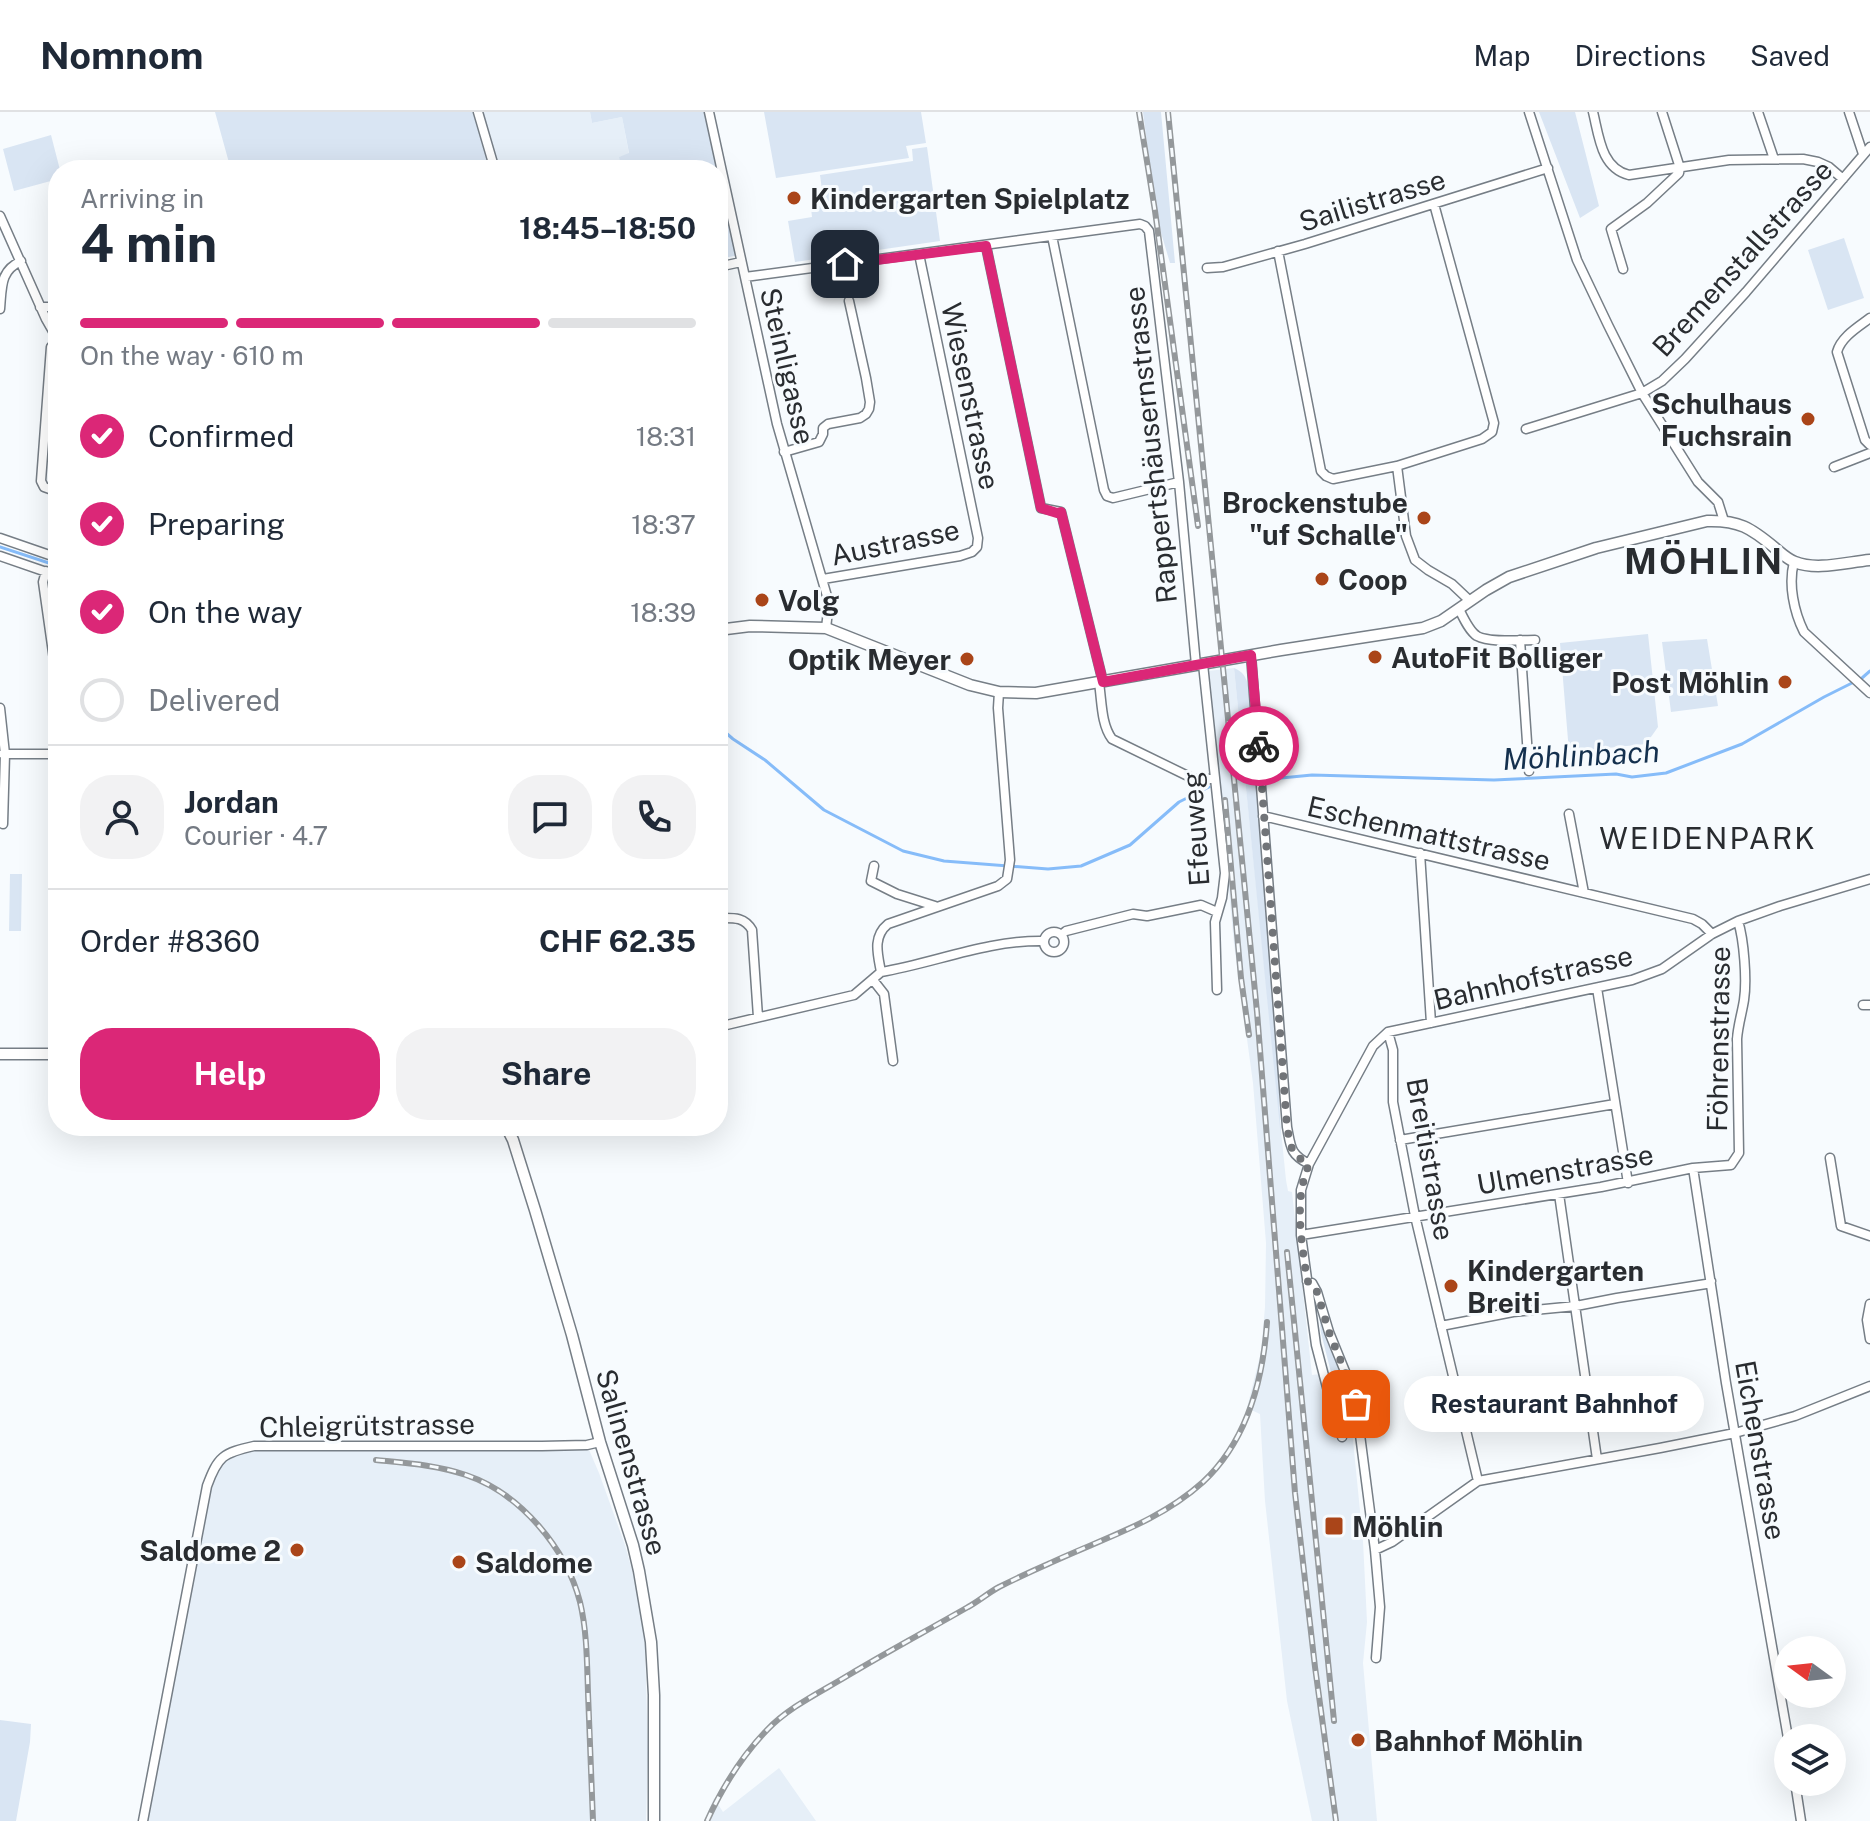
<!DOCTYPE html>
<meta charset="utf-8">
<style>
:root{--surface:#fff;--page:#f2f2f3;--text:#1f2937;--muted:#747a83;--line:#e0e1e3;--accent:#db2777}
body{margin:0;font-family:"Public Sans",sans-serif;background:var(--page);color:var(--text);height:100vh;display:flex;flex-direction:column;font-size:30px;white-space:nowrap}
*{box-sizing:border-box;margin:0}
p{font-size:26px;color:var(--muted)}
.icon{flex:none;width:44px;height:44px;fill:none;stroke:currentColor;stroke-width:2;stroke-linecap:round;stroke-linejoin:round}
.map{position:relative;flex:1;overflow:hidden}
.drawer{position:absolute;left:48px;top:48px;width:680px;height:976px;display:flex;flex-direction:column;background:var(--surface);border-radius:32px;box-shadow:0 8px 32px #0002}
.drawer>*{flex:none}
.needle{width:52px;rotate:285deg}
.controls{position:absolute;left:1774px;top:1524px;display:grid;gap:16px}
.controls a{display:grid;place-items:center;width:72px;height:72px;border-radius:50%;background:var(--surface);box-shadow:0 8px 32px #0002;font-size:40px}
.pin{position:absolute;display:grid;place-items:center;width:68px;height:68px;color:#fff;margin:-34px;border-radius:16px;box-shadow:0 4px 12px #0006}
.courier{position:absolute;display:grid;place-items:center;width:80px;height:80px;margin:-40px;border:6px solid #db2777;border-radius:50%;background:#fff;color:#222;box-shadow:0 2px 10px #0007}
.bubble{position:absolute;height:56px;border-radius:28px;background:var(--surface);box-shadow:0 8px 32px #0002;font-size:26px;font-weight:700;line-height:56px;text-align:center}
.head em{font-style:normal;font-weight:700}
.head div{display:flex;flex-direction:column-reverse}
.head{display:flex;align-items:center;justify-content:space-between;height:136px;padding:0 32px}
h1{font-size:52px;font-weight:700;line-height:60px}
.bar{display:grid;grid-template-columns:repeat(4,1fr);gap:12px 8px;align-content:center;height:96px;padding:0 32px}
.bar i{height:10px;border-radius:6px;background:var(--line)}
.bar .selected{background:var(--accent)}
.bar p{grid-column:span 4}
.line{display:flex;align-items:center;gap:20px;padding:0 32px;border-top:2px solid var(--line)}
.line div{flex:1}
.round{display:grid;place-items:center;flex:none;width:84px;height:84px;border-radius:32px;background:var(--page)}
ol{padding:0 32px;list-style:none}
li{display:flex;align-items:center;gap:24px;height:88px}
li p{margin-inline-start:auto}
li .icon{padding:8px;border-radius:50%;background:var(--accent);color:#fff;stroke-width:4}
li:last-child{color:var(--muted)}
li i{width:44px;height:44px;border:4px solid var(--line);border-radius:50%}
.action{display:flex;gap:16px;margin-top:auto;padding:16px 32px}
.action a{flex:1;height:92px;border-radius:32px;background:var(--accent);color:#fff;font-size:32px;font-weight:700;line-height:92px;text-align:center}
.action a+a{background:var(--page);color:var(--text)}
header{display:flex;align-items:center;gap:48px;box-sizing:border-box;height:112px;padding:0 40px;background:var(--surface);border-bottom:2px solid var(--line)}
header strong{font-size:38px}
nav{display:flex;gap:44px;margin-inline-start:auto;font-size:28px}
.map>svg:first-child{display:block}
</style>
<header>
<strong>Nomnom</strong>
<nav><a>Map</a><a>Directions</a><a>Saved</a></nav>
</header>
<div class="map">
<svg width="1870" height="1709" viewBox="0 0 1870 1709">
<rect width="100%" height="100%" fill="#f7fbfe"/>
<path fill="#e6eff8" d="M484,0h106l2,11 30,-6 7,37 -10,3 2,13h-121z
M1234,556l52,512 2,11 4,1 20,183 8,-1 14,37 16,-1 13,131 4,81 -4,41 14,158h-65l-25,-120 -22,-200 -5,-87 -13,-6 14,-56 4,-45 1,-64 -13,-160 -19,-139 -26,-273z
M587,1333l12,28 26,72 14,50 6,49 3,110 -2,67h-503l72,-356 39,-19z
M779,1656l37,53h-112l10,-23 9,14z"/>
<path fill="#d9e5f3" d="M215,0h269l16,58h-269z
M590,0h124l31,142 -27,5v-89h-97l-2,-13 10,-4 -7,-36 -30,6z
M764,0h157l5,31 -20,3 3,12 -133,20z
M1143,0h18l14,151h-5l-14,-47z
M1539,0h36l24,94 -19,12z
M51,23l9,35h-2v9l-44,12 -11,-42z
M927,35l13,94 -145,21 -7,-41 24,-4 -2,-18 13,-2 -3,-22 93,-14 -1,-12z
M1844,126l20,60 -36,12 -20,-60z
M1648,522l10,93 -12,17 -77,8 -9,-109z
M1707,527l11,67 -47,6 -9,-70z
M1234,556c16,6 14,21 17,37l26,345 4,88z
M10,762h12l-1,57h-12z
M1319,1200l24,71 6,8 3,12 -12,5 -19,-75z
M0,1608l31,4 -1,18 -14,79h-16z"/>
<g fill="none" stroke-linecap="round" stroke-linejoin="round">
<path stroke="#86bcf9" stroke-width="3" d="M0,435l58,19
M718,614l15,13 32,21 59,50 79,41 41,10 104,8 33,-3 49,-21 49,-43 30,-15
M1271,667l41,-4 182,5 122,-6 16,3 34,-4 76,-29 82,-47 38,-19 8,-7"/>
<g stroke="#767e86" stroke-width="11">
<path id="minor" d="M478,0l17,58
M709,0l68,312 52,179 -3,25
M1529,0l48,148 31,65 34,68 56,89 20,20 6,19
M1593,0c6,24 8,56 36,63l100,-15 74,-1 15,3 11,5 14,12
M1758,0l16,47
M1849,0l14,42
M1434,92l60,219 -2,9 -10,7 -85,27 9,70 9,24 13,10 24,14 18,17
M0,104l46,103 12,21
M1052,124l52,254 3,6 6,2 66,-16
M986,134l55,262 20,4 42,170
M1278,139l43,220 5,5 7,3 64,-13
M718,155l23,-5
M1207,156l16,-1 82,-23 243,-76
M1623,157l-12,-40 36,-26 32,-30 1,-5 -18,-56
M745,165l395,-53 5,2 4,5 30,251 17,183
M40,195h18
M0,197c2,-23 0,-38 21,-48
M1870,206c-12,9 -29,19 -33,34l28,88 5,5
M58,229l-7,6 -10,134 3,6 14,5
M1526,317l116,-36 20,-12 23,-22 61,-67 124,-145
M784,340l35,-10 4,-8v-6l5,-4 32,-6 6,-4 3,-5 1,-7 -4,-24 -17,-77
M1834,355l36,-14
M718,416l1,3
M0,426l58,20
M0,444l58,20
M1794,450c-6,22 0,50 10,70l66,61
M46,459l-3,11 15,106
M823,467l137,-23 12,-4 5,-5 1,-9 -59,-284
M1459,497c4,8 10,22 18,27 13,7 43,4 58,4
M1520,528l9,131
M1251,543l36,472c4,21 3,27 22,37
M1203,552l22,209 -3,25 -7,24 2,68
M1099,571c3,19 2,41 13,56l82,40h20
M0,596l5,46 -2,70
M3,642h55
M1569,702l15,79
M1263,704l430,103 9,5 10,10
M1420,741l11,170
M874,754l-3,15 26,13 38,12
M718,806c14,0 26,-2 34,12l6,87
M1044 830a10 10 0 1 1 20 0a10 10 0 1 1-20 0Z
M1061,823l5,-4 67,-17 14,2 54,-11 16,7
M881,860c53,-9 107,-32 162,-31
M873,868l11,14 9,67
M1597,876l31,195
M1863,893h7
M718,915l136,-32 27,-23c-3,-17 -9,-35 7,-48l110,-38 9,-7 3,-19 -12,-152 1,-16
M1388,920l5,18v52l22,114 63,265
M1400,1028l215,-36
M1830,1046l11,68 29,10
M1693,1056l33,215 62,355
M1559,1082l38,265
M1301,1123l300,-48 92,-19 38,-3 8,-12 -2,-114c1,-14 5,-26 7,-39 3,-20 0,-60 -6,-79
M1307,1169l5,2 5,9 12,40 26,64 1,8 19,146 5,57 -4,51
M1870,1192l-3,16 3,19
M1441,1214l72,-14 63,-6 41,-8 89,-14 5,-3
M1342,1325l-5,-24 -9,-22 -12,-46 -15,-110v-45l8,-26 64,-118 15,-14 244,-52 30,-11 50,-35 26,-13 42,-15 90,-27
M1375,1438l17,-8 86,-61 182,-33 75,-15 60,-17 75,-30
M1795,1670l6,39
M143,1709l64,-335c11,-30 16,-33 47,-40h288l45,-1 13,-3"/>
</g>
<g stroke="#767e86" stroke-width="13">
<path id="tertiary" d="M718,518l32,-4 76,2 144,57 29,7 37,1 245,-43 142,-22 18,-7 45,-31 23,-13 87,-29 111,-27c32,-1 44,7 68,27 6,5 12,11 20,14 22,9 52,0 75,-2
M0,942h58
M506,1014l7,14 22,70 37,125 28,107 33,103 6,26 12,71 3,53v126"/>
</g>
<use href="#minor" stroke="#fff" stroke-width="8"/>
<use href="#tertiary" stroke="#fff" stroke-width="10"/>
<g stroke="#94989b" stroke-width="6">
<path id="rail" d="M1139,0l16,99 43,315
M1168,0l89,900 38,481 20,174 21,154
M1225,688l16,178 8,57
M1287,1140l47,469
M376,1348c30,3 61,5 90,15 54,18 100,73 114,127 7,29 7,61 8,91 2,43 3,85 5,128
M707,1709c15,-33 34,-64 60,-91 22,-23 52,-37 80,-54 40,-24 81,-46 121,-69 11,-6 20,-14 31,-20 16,-8 33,-16 49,-23 53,-25 111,-42 155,-82 44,-41 60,-102 64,-160"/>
</g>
<use href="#rail" stroke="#f7fbfe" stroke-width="3" stroke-dasharray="9" stroke-linecap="butt"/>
</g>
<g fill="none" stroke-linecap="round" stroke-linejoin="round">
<path stroke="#717478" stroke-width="8" stroke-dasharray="0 14.4" d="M1259,634l28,381c4,20 3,27 22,37 -16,38 -7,78 -2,117l5,2 5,9 12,40 26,64 1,8"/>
<path stroke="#db2777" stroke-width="10" d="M845,152l141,-18 55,262 16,5 4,-1 42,170 148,-27 8,91"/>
</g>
<g fill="#aa4519" stroke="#f7fbfe" stroke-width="3">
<circle cx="794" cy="86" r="8"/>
<circle cx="1808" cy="307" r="8"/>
<circle cx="1424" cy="406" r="8"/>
<circle cx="1322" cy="467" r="8"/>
<circle cx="762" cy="488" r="8"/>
<circle cx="1375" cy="545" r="8"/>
<circle cx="967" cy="547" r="8"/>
<circle cx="1785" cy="570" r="8"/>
<circle cx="1451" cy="1174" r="8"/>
<rect x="1324" y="1404" width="20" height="20" rx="4"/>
<circle cx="297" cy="1438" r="8"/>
<circle cx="459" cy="1450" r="8"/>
<circle cx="1358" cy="1628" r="8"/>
</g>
<g text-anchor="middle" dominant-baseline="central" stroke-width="6" stroke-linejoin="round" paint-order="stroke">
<g font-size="28" font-weight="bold" fill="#292c30" stroke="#f7fbfe" text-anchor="start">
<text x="810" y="86">Kindergarten Spielplatz</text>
<text x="1792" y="291" text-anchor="end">Schulhaus<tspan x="1792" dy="32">Fuchsrain</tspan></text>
<text x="1408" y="390" text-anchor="end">Brockenstube<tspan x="1408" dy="32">"uf Schalle"</tspan></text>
<text x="1338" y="467">Coop</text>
<text x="778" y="488">Volg</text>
<text x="1391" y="545">AutoFit Bolliger</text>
<text x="951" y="547" text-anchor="end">Optik Meyer</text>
<text x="1769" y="570" text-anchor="end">Post Möhlin</text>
<text x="1467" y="1158">Kindergarten<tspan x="1467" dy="32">Breiti</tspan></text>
<text x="1352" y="1414">Möhlin</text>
<text x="281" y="1438" text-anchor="end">Saldome 2</text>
<text x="475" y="1450">Saldome</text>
<text x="1374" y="1628">Bahnhof Möhlin</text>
</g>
<g font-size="28" fill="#292c30" stroke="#f7fbfe">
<text transform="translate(1372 88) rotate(-17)">Sailistrasse</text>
<text transform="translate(1742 146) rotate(-48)">Bremenstallstrasse</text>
<text transform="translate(788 254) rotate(77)">Steinligasse</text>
<text transform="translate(971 284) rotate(78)">Wiesenstrasse</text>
<text transform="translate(1150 333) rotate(-96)">Rappertshäusernstrasse</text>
<text transform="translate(895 430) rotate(-12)">Austrasse</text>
<text transform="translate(1195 717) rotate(-94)">Efeuweg</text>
<text transform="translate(1429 721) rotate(13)">Eschenmattstrasse</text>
<text transform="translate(1533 865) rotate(-13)">Bahnhofstrasse</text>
<text transform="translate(1718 927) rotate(-89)">Föhrenstrasse</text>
<text transform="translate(1431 1047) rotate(80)">Breitistrasse</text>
<text transform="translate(1565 1057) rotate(-10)">Ulmenstrasse</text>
<text transform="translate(367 1313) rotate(-1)">Chleigrütstrasse</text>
<text transform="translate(1761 1338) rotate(80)">Eichenstrasse</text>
<text transform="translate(632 1350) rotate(74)">Salinenstrasse</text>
</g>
<g font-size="30" font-style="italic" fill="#14304e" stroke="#f7fbfe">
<text transform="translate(1581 643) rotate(-3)">Möhlinbach</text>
</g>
<g font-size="30" letter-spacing="2" fill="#292c30" stroke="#f7fbfe">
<text x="1708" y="726">WEIDENPARK</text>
</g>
<g font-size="36" font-weight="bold" letter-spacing="2" fill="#292c30" stroke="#f7fbfe">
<text x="1704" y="449">MÖHLIN</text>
</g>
</g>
</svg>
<div class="controls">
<a><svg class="needle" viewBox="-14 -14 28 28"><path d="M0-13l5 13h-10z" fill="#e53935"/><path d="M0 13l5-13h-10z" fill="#747a83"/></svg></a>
<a><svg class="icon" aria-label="layers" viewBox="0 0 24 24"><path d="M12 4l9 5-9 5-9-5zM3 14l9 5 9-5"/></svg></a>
</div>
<div class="pin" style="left:1356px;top:1292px;background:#ea580c"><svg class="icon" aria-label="bag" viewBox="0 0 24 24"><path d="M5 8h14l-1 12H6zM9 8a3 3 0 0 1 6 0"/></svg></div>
<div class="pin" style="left:845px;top:152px;background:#1f2937"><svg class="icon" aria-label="home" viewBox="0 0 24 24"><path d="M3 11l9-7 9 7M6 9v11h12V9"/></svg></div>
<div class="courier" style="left:1259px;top:634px"><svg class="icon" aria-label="bike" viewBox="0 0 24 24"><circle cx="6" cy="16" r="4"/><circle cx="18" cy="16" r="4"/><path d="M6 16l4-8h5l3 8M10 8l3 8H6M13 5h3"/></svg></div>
<div class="bubble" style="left:1404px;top:1264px;width:300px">Restaurant Bahnhof</div>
<section class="drawer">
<div class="head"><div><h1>4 min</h1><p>Arriving in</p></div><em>18:45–18:50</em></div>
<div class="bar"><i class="selected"></i><i class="selected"></i><i class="selected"></i><i></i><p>On the way · 610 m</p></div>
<ol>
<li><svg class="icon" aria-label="check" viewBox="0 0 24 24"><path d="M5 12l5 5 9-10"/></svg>Confirmed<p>18:31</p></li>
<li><svg class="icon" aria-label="check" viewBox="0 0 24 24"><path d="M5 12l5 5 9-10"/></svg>Preparing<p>18:37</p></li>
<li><svg class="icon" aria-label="check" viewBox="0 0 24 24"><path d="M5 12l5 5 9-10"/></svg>On the way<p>18:39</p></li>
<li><i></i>Delivered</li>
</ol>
<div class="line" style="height:144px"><a class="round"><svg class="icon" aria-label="person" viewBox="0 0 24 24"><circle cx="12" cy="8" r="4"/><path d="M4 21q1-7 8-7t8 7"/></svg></a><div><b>Jordan</b><p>Courier · 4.7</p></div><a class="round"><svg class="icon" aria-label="chat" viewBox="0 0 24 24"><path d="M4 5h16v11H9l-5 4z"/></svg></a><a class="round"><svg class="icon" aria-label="phone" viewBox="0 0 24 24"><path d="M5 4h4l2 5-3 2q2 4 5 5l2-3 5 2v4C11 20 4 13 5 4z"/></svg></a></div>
<div class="line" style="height:104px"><div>Order #8360</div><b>CHF 62.35</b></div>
<div class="action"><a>Help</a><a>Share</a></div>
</section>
</div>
